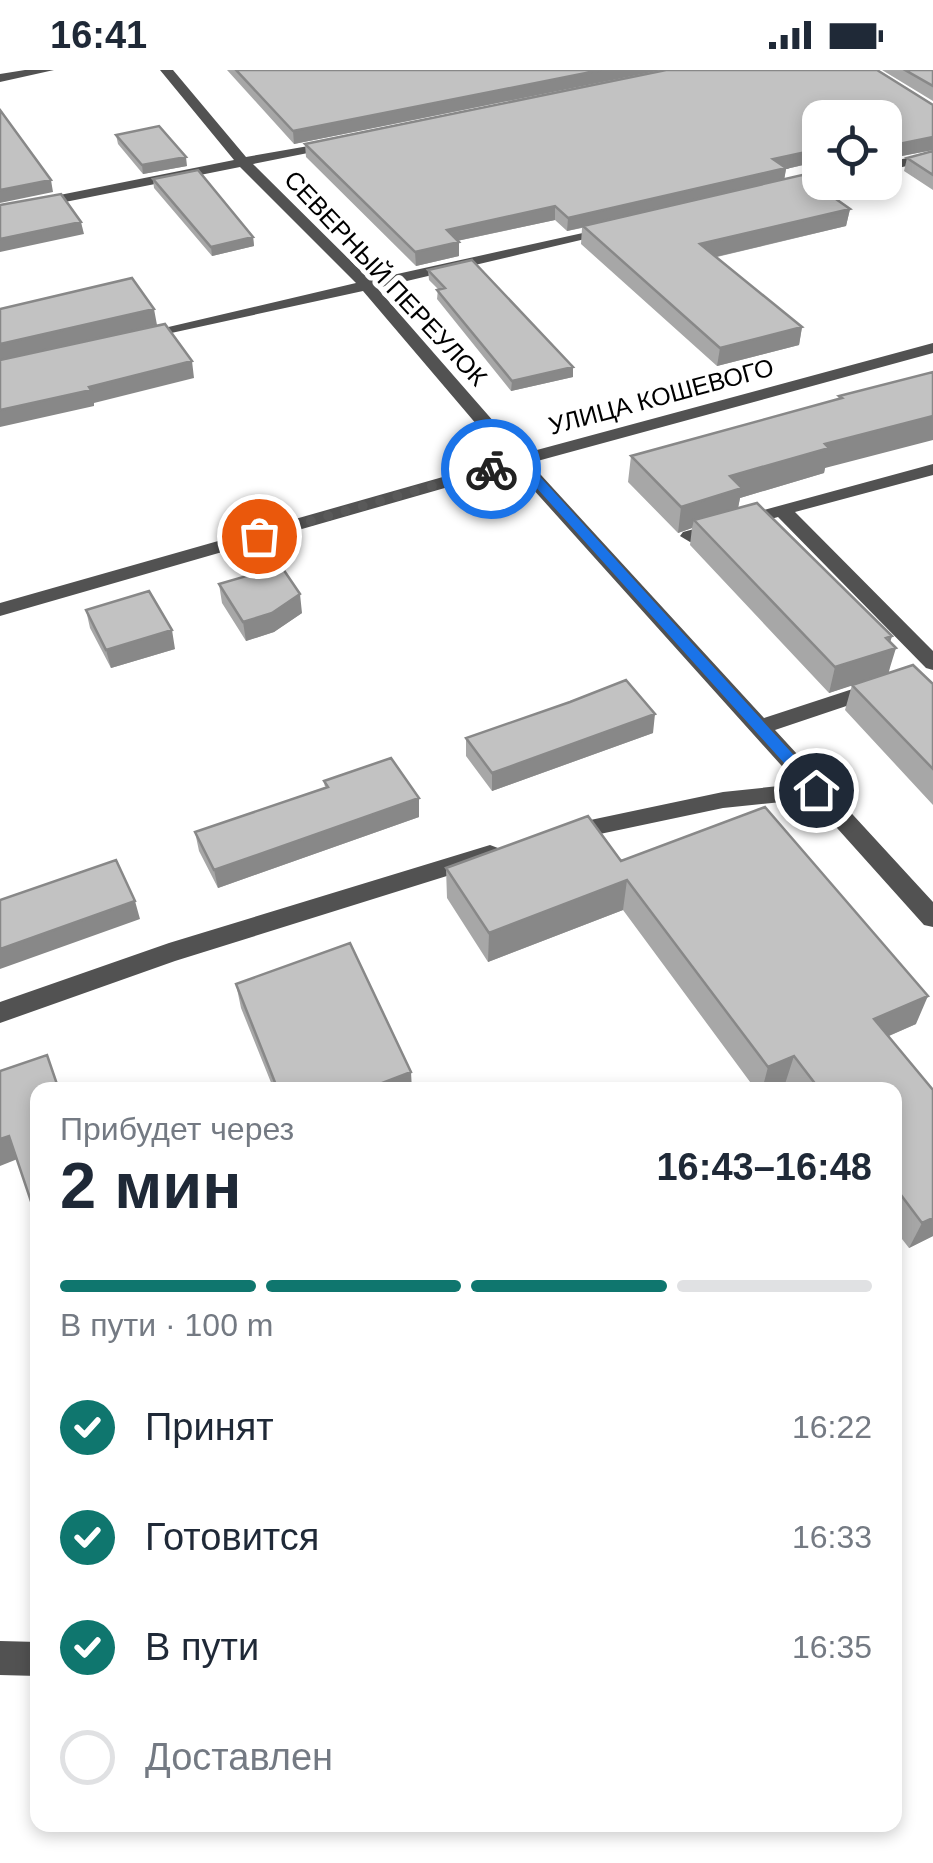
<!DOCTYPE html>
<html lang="ru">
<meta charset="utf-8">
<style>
:root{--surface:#fff;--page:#f2f2f3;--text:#1f2937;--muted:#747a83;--line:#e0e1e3;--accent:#0f766e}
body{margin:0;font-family:Helvetica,sans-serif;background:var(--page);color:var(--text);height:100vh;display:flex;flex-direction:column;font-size:38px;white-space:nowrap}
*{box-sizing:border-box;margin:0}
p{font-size:32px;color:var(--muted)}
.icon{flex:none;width:55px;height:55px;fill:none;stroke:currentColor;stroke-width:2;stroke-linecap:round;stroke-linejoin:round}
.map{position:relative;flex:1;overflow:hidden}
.drawer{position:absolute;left:30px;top:1012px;width:872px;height:750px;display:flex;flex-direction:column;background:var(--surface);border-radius:20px;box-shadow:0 5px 15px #0003}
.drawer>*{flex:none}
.buttons{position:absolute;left:802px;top:30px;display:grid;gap:20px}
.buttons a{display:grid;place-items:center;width:100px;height:100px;border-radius:20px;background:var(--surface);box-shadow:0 5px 15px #0003;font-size:50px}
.pin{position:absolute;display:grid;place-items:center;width:85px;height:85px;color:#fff;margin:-42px;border:5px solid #fff;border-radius:50%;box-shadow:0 2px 10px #0007}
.courier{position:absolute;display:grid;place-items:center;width:100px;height:100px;margin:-50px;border:8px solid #1a73e8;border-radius:50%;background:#fff;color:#222;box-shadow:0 2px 12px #0007}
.headline em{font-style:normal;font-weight:700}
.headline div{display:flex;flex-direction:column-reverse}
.headline{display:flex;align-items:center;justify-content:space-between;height:170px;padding:0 30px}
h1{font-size:65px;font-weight:700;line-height:75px}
.bar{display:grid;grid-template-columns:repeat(4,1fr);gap:15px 10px;align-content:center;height:120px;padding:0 30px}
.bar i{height:12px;border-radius:8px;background:var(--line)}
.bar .active{background:var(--accent)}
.bar p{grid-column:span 4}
ol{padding:0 30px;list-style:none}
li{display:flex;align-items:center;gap:30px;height:110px}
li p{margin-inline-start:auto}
li .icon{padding:10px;border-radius:50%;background:var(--accent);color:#fff;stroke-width:4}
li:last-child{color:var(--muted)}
li i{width:55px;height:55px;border:5px solid var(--line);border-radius:50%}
.status{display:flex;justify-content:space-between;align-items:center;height:70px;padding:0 50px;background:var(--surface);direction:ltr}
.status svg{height:28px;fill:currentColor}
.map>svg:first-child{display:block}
</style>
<div class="status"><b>16:41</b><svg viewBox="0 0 49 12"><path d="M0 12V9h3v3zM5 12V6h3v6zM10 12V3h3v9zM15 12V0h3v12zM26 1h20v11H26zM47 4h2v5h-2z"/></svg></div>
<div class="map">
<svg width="933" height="1793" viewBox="0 0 933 1793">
<rect width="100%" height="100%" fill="#fff"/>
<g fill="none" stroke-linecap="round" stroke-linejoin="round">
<path fill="#525252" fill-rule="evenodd" d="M25,0h29l-54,12v-8z
M160,0h13l73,87 97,-17v6l-90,18 117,116 249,-55v6l-242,57 145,166 411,-111v10l-403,110 234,255 110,-36h14l4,5 -4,5 -113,38 158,172v25l-9,-2 -113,-126 -88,9 -161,34 -8,-2 -4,-6 12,-8 161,-34 75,-8 -284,-316 -514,148v-13l506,-144 -143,-168 -233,51v-6l226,-53 -116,-116 -240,48v-8l234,-47z
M933,82v8l-48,11v-8z
M820,107v5l5,2 -45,11 -7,-4z
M933,394v11l-138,37 138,139v19l-7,-2 -148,-151 -88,25 -10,-6 3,-4z
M490,775l8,3 4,6 -4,6 -323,101 -175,62v-21l169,-59z
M0,1571l38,1v34l-38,-1z"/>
</g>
<path fill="#a7a7a7" d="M227,0h435l-368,74z
M882,0h51v31z
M933,35v45l-47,9 -1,-41h-65v43l-34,8 -2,10 66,30 -4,17 -129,31 85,70 -3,18 -82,21 -136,-122 1,-16 -15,3 -12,-11 -98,21 2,15 -43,10 -110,-109 -1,-13z
M116,65l71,31 -44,8 -25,-30z
M933,81v39l-29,-19 3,-13z
M153,109l100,58 1,9 -42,10 -58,-68z
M428,200l145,107 -62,14 -74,-92 1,-10 -9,-9z
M933,302l-108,96 -1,5 -84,25 -2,10 153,134 -2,31 44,11v121l-88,-95 7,-25 -23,8 -139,-148 2,-17 -14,5 -50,-51 3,-26 207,-56 1,-4z
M219,514l83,29 -28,19 -28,9 -24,-38z
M86,540l89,39 -64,19 -21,-40z
M653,663l-161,58 -26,-35v-18z
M324,711l95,17v19l-201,71 -19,-37 -4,-19 130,-44z
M621,791l295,163 -27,12 44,200 -24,12 -14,-18v-140h-105l-5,-6 -14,6h-15l-133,-180 -135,52 -41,-64 -1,-30z
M236,914l176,106h-138l-33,-82z"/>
<path fill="#888" d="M601,0h61l-368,74 -1,-13z
M933,67v13l-47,9 3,-13z
M820,79v12l-34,8 -2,12 -217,50 1,-13 205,-59z
M186,87l1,9 -44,8 -1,-9z
M51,110l2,12 -53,11v-13z
M555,136v14l-108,23v-13z
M850,139l-4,17 -148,35 2,-17z
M81,152l3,12 -84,18v-13z
M253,167l1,9 -42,10 -1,-9z
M459,172v14l-43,10 -1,-14z
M154,239l3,16 -157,36v-17z
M802,257l-3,18 -82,21 3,-18z
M192,291l2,17 -100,25v3l-94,21v-17z
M573,297v10l-62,14 1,-10z
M933,346v24l-108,28 -1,5 -84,25 -3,15 -43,7 -2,8 -14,5 3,-26 49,-31 95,-32z
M300,524l2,19 -28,19 -28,9 -3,-19z
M172,560l3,19 -64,19 -5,-18z
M892,566l-4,14 8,-2 -8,26 -59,19 6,-26z
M655,644l-2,19 -161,58v-18z
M419,728v19l-201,71 -4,-18z
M627,810l-4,30 -135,52 1,-29z
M135,831l5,18 -140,50v-20z
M928,926l-12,28 -53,23 11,-28z
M794,986l-9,28 -14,6h-9l6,-23z
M411,1002l1,18h-48z
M9,1066l11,22 -20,8v-27z
M933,1148v18l-24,12 13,-25z"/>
<path fill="#c2c2c2" stroke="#888" stroke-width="2.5" d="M236,0h365l-308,61z
M666,0h211l56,35v32l-44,9 -4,-2v-26h-65v31l-47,10 13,9 -218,50 -13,-12 -108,24 12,12 -44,10 -110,-108z
M905,0h28v16z
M0,40l51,70 -51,10z
M159,56l27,31 -44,8 -26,-30z
M933,81v24l-26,-17z
M198,100l55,67 -42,10 -58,-68z
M802,105l48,34 -150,35 102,83 -82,21 -137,-122z
M61,124l20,28 -81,17v-34z
M472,190l101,107 -61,14 -75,-91 8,-2 -17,-18z
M132,208l22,31 -154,35v-35z
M165,254l27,37 -103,26 2,3 -91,20v-50z
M933,302v44l-108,28 4,4 -99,28 12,12 -61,19 -50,-51 211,-58 -3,-2z
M757,433l135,133 -6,2 10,10 -61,19 -141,-147z
M281,496l19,28 -28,19 -29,9 -24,-38z
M149,521l23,39 -66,20 -20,-40z
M913,595l20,19v85l-81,-84z
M626,610l29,34 -163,59 -26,-35 104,-36z
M391,688l28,40 -205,72 -19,-38 133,-45 -4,-6z
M765,737l163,189 -54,23 59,71v128l-11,5 -27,-36v-97h-75l-26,-34 -26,11 -141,-187 -138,53 -43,-65 142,-52 33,45z
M116,790l19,41 -135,48v-49z
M350,873l61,129 -47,18h-86l-42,-106z
M47,985l12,35h-21v132l-29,-86 -9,3v-68z"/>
<path fill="#1a73e8" d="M514,388h9l299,328v7h-11l-295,-328 -25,7 -6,-3z"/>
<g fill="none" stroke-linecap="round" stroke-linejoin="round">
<path stroke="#595959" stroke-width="10" stroke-dasharray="0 18" d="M259,466l232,-67"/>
</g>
<g text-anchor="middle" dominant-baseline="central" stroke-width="10" stroke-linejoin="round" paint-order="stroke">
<g font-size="25" fill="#000" stroke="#fff">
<text transform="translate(386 208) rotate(47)">СЕВЕРНЫЙ ПЕРЕУЛОК</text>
<text transform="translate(661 326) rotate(-15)">УЛИЦА КОШЕВОГО</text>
</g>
</g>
</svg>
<div class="buttons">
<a><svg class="icon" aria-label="locate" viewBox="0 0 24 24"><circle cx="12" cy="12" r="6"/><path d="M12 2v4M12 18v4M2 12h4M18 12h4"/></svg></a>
</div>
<div class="pin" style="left:259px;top:466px;background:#ea580c"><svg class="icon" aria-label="bag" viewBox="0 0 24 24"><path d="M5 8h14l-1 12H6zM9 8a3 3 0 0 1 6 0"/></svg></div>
<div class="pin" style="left:816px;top:720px;background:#1f2937"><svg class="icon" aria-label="home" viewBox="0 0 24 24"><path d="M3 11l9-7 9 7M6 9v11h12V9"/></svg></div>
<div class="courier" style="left:491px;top:399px"><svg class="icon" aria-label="bike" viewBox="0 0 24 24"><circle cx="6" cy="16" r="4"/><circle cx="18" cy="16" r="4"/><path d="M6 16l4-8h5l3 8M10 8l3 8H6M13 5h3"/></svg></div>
<section class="drawer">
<div class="headline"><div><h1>2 мин</h1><p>Прибудет через</p></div><em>16:43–16:48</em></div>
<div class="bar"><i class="active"></i><i class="active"></i><i class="active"></i><i></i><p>В пути · 100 m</p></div>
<ol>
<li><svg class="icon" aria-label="check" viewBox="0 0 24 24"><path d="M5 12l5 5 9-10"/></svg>Принят<p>16:22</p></li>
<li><svg class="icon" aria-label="check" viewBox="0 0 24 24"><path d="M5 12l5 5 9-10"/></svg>Готовится<p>16:33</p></li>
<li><svg class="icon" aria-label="check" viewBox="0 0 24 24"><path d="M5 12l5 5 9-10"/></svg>В пути<p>16:35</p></li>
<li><i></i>Доставлен</li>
</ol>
</section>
</div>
